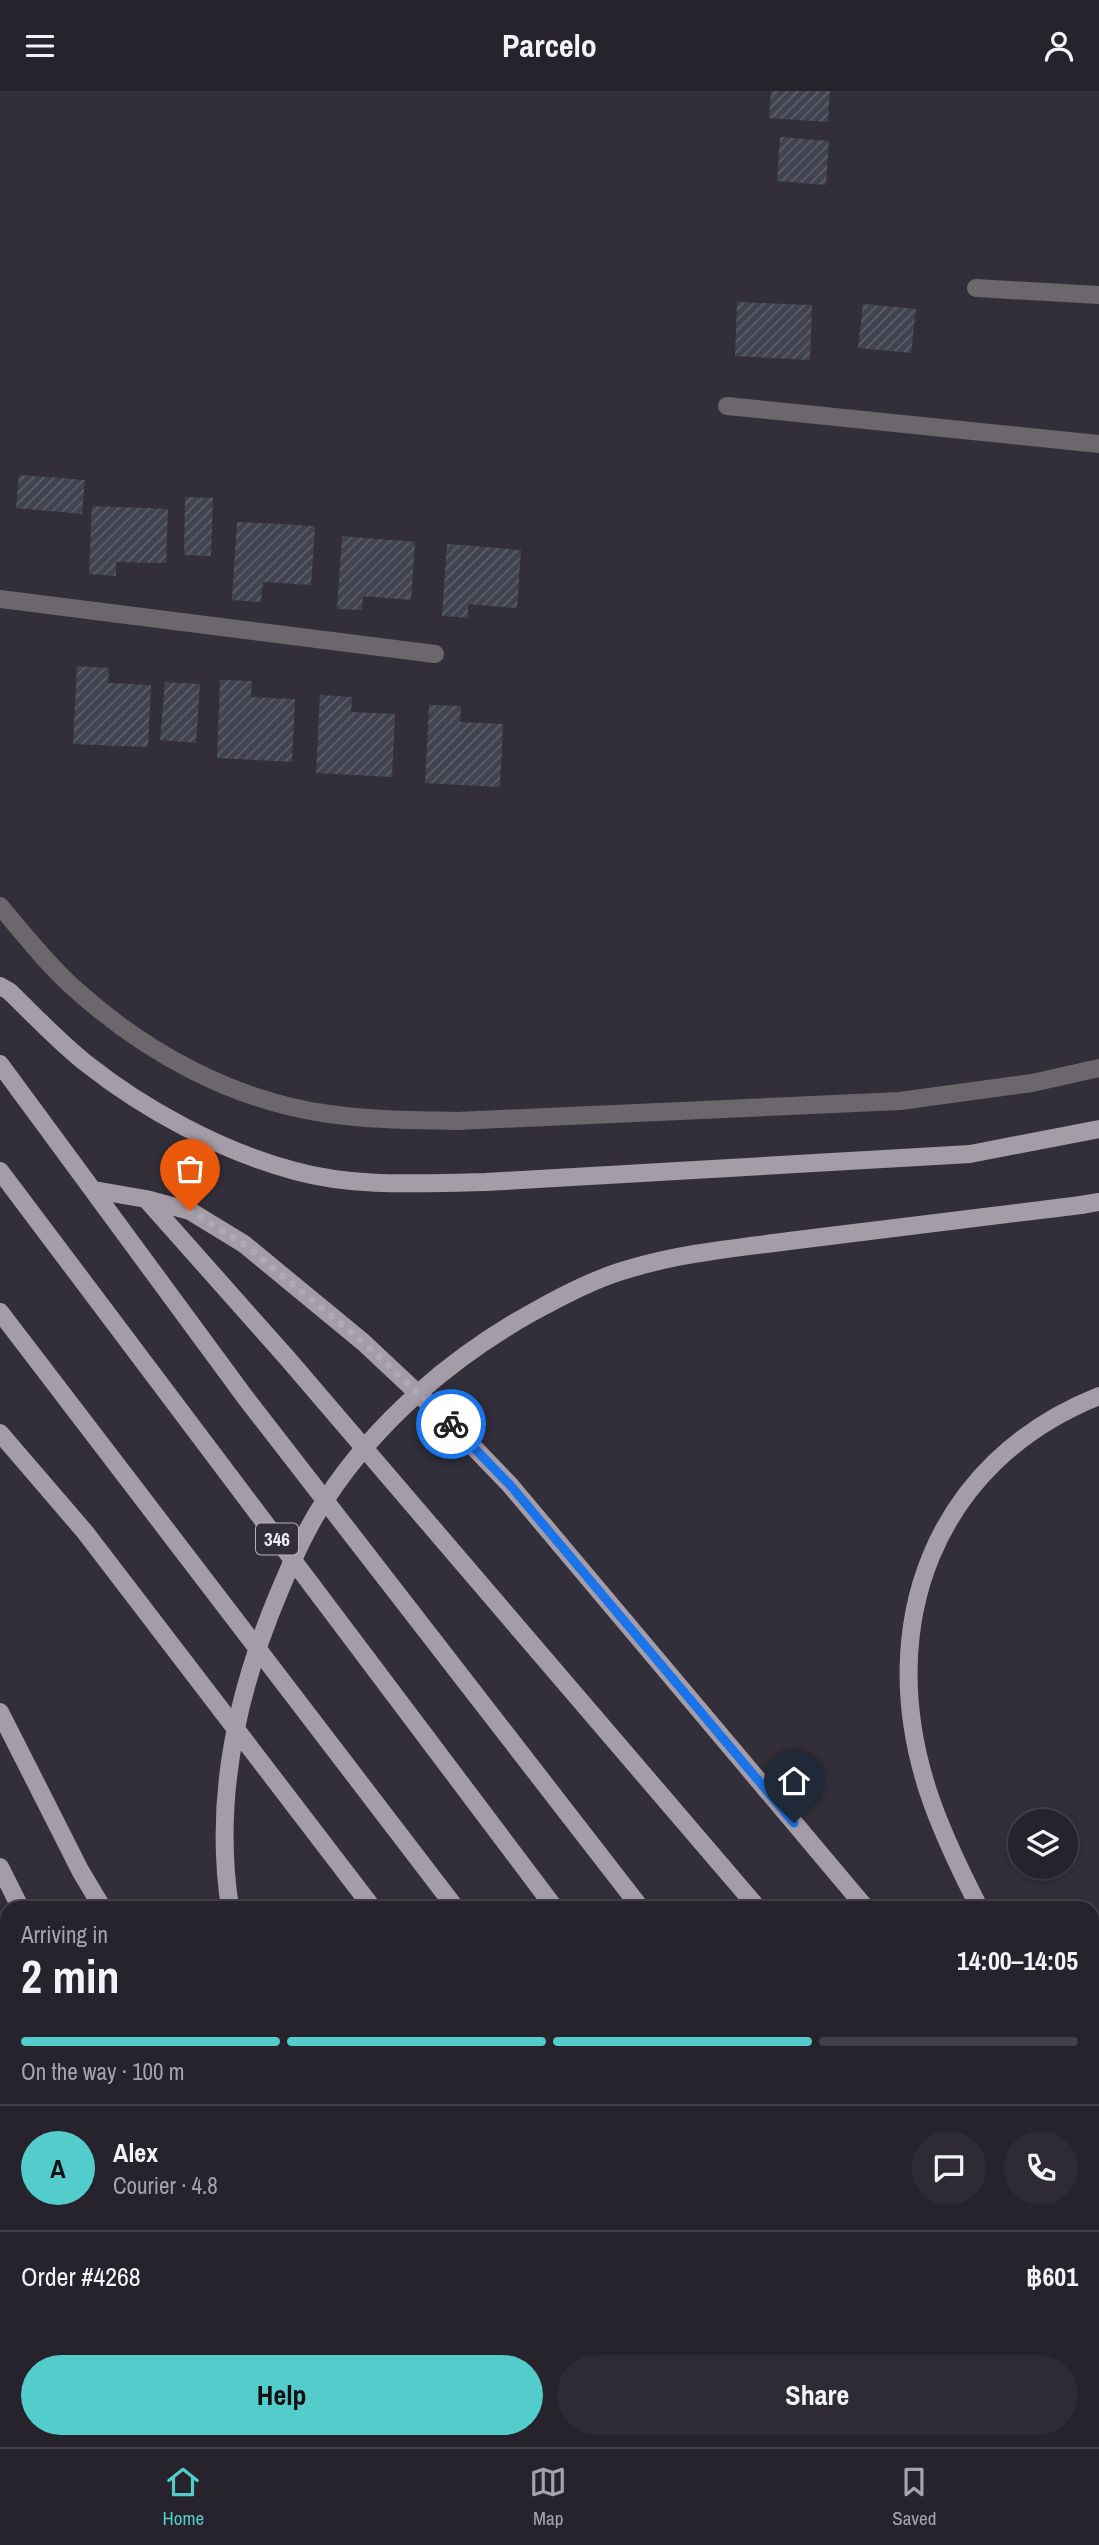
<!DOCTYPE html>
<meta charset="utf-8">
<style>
:root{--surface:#26232c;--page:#2e2b34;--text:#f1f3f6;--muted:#a4a4a9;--line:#424048;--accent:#52cdcc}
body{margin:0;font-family:"Archivo Narrow",sans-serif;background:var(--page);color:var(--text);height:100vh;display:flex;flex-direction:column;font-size:26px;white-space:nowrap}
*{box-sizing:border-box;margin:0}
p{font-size:23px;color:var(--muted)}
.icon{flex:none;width:38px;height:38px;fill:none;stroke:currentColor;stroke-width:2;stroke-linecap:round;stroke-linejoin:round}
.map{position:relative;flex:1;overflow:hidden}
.sheet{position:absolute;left:0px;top:1810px;width:1099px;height:548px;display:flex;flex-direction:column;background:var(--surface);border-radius:21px 21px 0 0;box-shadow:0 4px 10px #0003,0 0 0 2px var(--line)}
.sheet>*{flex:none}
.controls{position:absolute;left:1008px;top:1718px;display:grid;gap:14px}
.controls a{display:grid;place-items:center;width:70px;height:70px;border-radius:50%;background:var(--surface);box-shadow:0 4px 10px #0003,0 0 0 2px var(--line);font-size:35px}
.pin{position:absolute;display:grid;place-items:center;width:60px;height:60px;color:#fff;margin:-72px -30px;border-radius:50% 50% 50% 0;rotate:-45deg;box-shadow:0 0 7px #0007}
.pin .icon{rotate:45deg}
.courier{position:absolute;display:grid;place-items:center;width:70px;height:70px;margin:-35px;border:5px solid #1a73e8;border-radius:50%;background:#fff;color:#222;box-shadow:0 2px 9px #0007}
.overview em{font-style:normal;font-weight:700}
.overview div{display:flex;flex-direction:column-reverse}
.overview{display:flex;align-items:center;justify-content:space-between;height:119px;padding:0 21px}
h1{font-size:46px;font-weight:700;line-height:52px}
.bar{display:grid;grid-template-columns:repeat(4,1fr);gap:10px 7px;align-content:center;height:84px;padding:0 21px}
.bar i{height:9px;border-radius:5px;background:var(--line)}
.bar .selected{background:var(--accent)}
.bar p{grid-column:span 4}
.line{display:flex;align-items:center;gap:18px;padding:0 21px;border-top:2px solid var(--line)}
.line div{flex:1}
.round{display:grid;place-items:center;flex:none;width:74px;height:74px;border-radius:37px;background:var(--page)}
.cta{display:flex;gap:14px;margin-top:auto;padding:14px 21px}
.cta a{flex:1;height:80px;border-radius:42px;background:var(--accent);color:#111;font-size:28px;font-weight:700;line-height:80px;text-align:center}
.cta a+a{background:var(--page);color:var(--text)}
header{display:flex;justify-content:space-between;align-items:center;height:91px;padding:0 21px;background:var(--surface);font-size:32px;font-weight:700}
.tab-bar{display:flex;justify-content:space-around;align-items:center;height:98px;border-top:2px solid var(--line);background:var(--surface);font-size:19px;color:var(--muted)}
.tab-bar a{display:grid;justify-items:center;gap:4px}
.tab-bar .selected{color:var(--accent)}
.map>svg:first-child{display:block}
</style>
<header><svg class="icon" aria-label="menu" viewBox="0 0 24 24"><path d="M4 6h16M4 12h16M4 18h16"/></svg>Parcelo<svg class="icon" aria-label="person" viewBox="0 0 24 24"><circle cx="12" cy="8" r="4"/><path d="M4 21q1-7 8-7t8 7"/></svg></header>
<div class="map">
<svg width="1099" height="2356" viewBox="0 0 1099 2356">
<defs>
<pattern id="building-hatch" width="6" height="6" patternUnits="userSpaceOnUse" patternTransform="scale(1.75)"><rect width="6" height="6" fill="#414450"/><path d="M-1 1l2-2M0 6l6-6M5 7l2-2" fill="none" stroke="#5d5f6a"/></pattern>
</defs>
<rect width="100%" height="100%" fill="#322f3a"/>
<path fill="url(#building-hatch)" d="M771,0h59l-2,31 -59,-4z
M780,46l49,4 -3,44 -49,-4z
M737,211l75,3 -2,55 -75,-4z
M863,213l53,5 -5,44 -53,-5z
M19,384l66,5 -3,34 -66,-6z
M185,406l28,1 -2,58 -27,-1z
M92,415l76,3 -2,54 -50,-1v14l-27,-2z
M237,431l78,4 -4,59 -48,-3 -2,20 -29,-2z
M342,445l73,6 -4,58 -48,-4 -1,14 -25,-1z
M447,453l74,6 -4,58 -49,-4v14l-26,-2z
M77,575l32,2 -1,15 43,2 -3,62 -75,-3z
M220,589l32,1 -1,16 44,2 -3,63 -75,-4z
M165,591l35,2 -4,59 -36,-3z
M320,604l32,2 -1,15 44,2 -3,63 -76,-4z
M429,614l32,1 -1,16 43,2 -3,63 -75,-4z
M0,2098l7,1v46l-7,-1z"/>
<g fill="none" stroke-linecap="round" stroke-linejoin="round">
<path stroke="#6b676c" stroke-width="18" d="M976,197l123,7
M727,315l372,38
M0,508l435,55
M0,815c24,28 47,58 75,83 71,64 159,112 254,125 43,6 86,6 128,7l443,-20 132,-18 67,-15
M0,2170l7,1
M291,2356l10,-6"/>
<path stroke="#a49ca7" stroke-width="18" d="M0,895l9,5c26,25 50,51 78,73 58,46 136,88 208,107 61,17 128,12 191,11l484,-28 129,-25
M0,973l245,333 395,510
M0,1080l554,736
M94,1099l52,9 142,160 469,548
M146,1108l44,12 54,33 119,98 97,91 50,52 355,422
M1081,1114l18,-3
M0,1221l455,595
M0,1342l85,99 287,375
M0,1621l81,160 21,35
M0,1776l20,40
M979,1816c-19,-37 -38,-76 -51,-116 -54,-165 5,-329 171,-395
M0,1886l7,13
M1092,1993l7,10
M1092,2086l7,8
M1092,2209l7,8
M338,2350l5,6
M403,2350l5,6
M486,2350l5,6
M561,2350l5,6
M783,2350l4,6
M866,2350l5,6
M964,2350l5,6
M1051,2350l5,6"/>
<path stroke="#a49ca7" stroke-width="18" d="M230,1816c-17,-109 7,-216 50,-317 13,-31 27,-63 46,-91 51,-78 126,-142 207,-187 31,-17 65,-35 99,-44 51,-15 105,-20 157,-27 98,-13 195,-24 292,-36"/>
</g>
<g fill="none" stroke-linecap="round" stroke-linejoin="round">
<path stroke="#acaab3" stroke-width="7" stroke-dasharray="0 12.6" d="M190,1120l54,33 119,98 88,82"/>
<path stroke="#1a73e8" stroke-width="9" d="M451,1333l59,61 284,338"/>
</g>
<g text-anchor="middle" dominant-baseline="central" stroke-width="6" stroke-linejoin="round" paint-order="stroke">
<rect fill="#322f3a" stroke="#b6b3bc" stroke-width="2" x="256" y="1432.5" width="42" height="31" rx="5"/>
<g font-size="19" font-weight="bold" fill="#eeecf4">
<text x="277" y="1448">346</text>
</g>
</g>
</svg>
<div class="controls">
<a><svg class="icon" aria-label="layers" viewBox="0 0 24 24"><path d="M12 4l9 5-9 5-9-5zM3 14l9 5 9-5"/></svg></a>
</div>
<div class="pin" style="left:190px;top:1120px;background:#ea580c"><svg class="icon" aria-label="bag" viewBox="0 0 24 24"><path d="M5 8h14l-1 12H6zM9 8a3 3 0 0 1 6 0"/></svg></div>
<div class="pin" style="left:794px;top:1732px;background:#1f2937"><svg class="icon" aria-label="home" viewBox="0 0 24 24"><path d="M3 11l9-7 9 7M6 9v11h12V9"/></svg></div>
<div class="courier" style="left:451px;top:1333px"><svg class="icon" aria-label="bike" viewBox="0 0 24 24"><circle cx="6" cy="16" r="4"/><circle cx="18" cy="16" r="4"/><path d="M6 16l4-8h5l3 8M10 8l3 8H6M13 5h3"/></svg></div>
<section class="sheet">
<div class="overview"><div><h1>2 min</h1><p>Arriving in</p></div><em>14:00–14:05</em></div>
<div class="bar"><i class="selected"></i><i class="selected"></i><i class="selected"></i><i></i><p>On the way · 100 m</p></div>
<div class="line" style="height:126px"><b class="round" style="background:var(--accent);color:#111">A</b><div><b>Alex</b><p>Courier · 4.8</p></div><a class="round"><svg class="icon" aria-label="chat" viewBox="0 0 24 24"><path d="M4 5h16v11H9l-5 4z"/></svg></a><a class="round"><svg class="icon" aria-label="phone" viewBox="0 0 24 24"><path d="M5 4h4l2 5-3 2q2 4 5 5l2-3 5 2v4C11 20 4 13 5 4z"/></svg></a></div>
<div class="line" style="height:91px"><div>Order #4268</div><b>฿601</b></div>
<div class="cta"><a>Help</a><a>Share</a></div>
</section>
</div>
<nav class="tab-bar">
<a class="selected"><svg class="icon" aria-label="home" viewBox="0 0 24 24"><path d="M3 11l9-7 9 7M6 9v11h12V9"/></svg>Home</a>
<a><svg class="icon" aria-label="map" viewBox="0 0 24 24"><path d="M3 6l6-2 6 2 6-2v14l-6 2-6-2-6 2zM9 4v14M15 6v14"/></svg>Map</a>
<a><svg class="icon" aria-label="saved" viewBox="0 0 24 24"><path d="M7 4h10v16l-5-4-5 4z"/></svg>Saved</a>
</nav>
